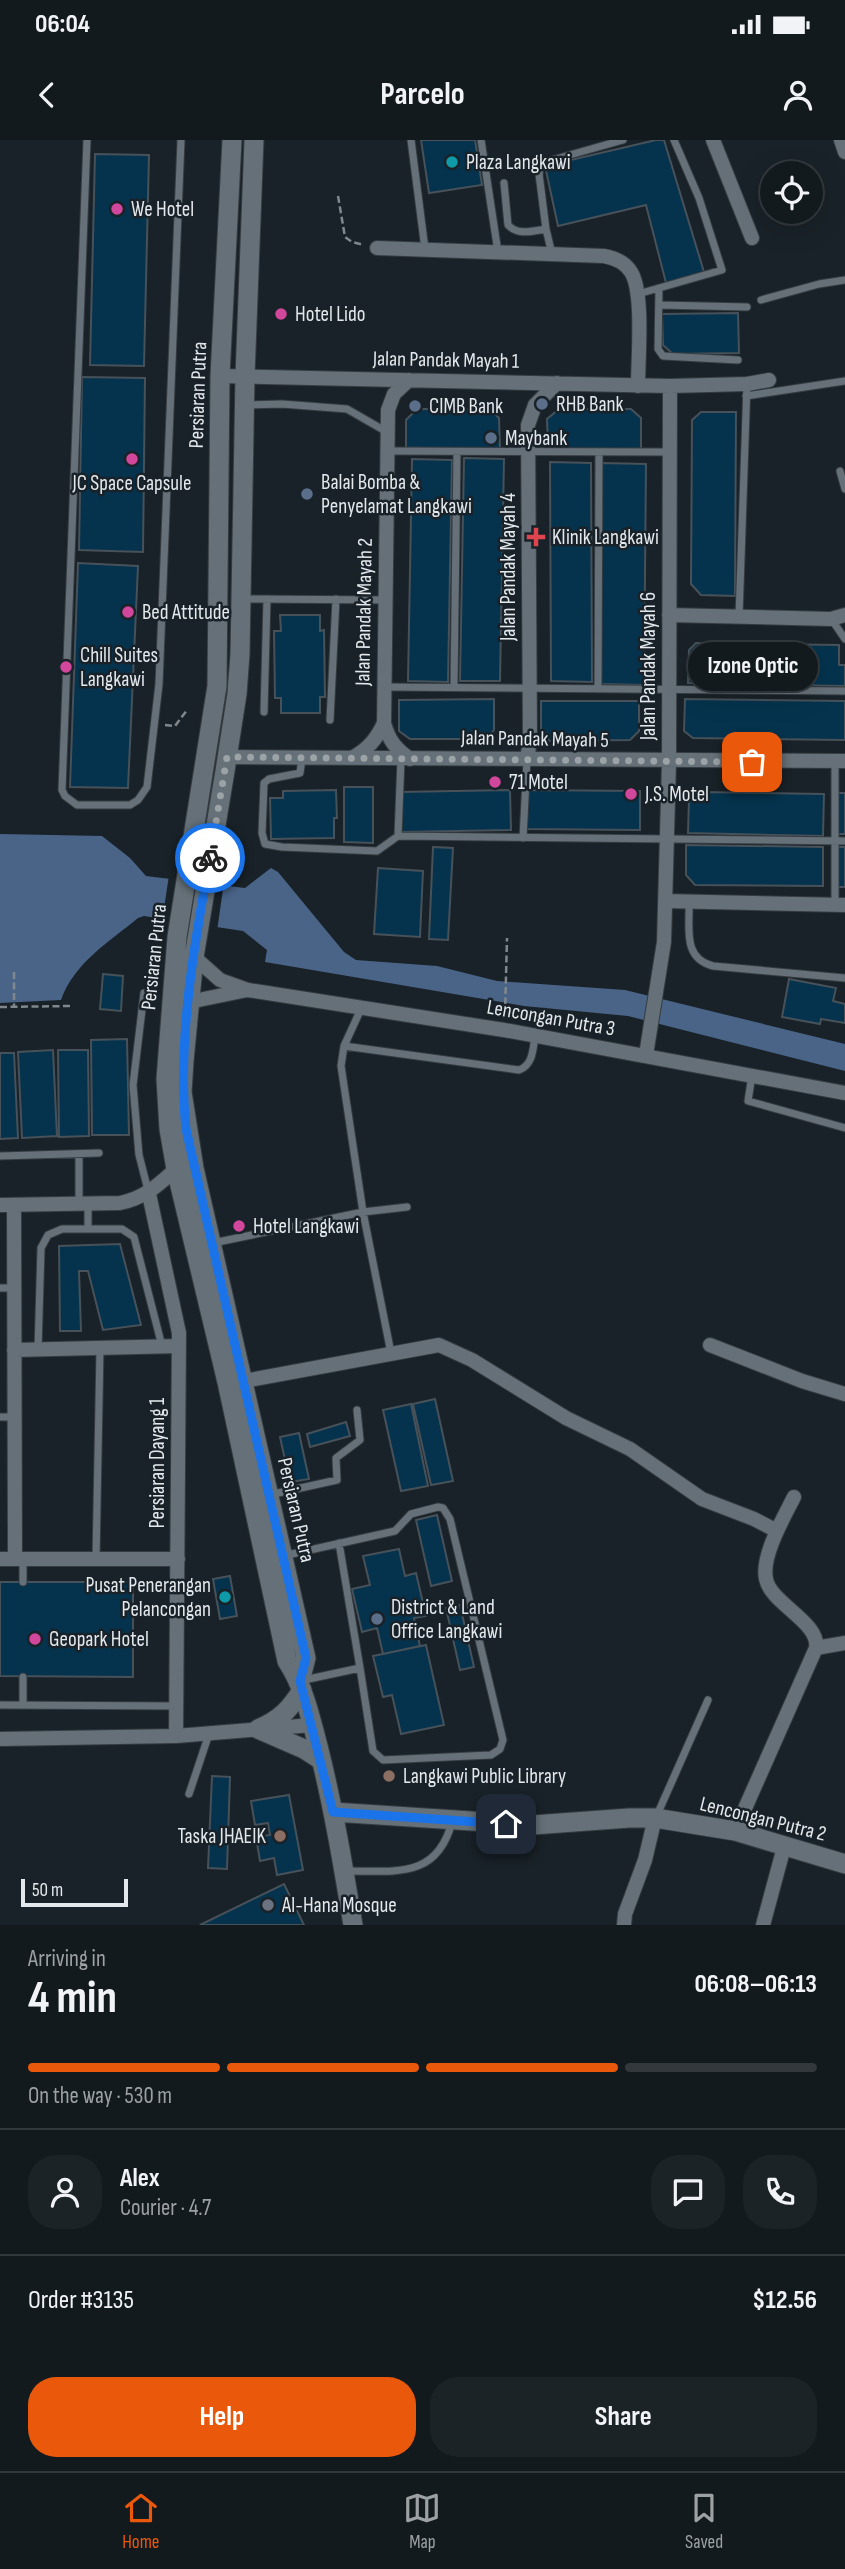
<!DOCTYPE html>
<meta charset="utf-8">
<style>
:root{--surface:#131a1e;--page:#1c2327;--text:#f1f3f6;--muted:#9da1a4;--line:#32383c;--accent:#ea580c}
body{margin:0;font-family:"Sofia Sans Condensed",sans-serif;background:var(--page);color:var(--text);height:100vh;display:flex;flex-direction:column;font-size:26px;white-space:nowrap}
*{box-sizing:border-box;margin:0}
p{font-size:23px;color:var(--muted)}
.icon{flex:none;width:38px;height:38px;fill:none;stroke:currentColor;stroke-width:2;stroke-linecap:round;stroke-linejoin:round}
.map{position:relative;height:1785px;overflow:hidden}
.panel{display:flex;flex-direction:column;background:var(--surface);flex:1}
.panel>*{flex:none}
.tools{position:absolute;left:760px;top:21px;display:grid;gap:14px}
.tools a{display:grid;place-items:center;width:63px;height:63px;border-radius:50%;background:var(--surface);box-shadow:0 7px 28px #0002,0 0 0 2px var(--line);font-size:35px}
.scale{position:absolute;left:21px;bottom:18px;width:107px;box-sizing:border-box;padding-left:7px;border:4px solid #e2e8ec;border-top:0;font-size:19px;line-height:24px;white-space:nowrap;color:#e2e8ec;-webkit-text-stroke:5px #192228;paint-order:stroke}
.pin{position:absolute;display:grid;place-items:center;width:60px;height:60px;color:#fff;margin:-30px;border-radius:14px;box-shadow:0 4px 10px #0006}
.courier{position:absolute;display:grid;place-items:center;width:70px;height:70px;margin:-35px;border:5px solid #1a73e8;border-radius:50%;background:#fff;color:#222;box-shadow:0 2px 9px #0007}
.bubble{position:absolute;height:49px;border-radius:24px;background:var(--surface);box-shadow:0 7px 28px #0002,0 0 0 2px var(--line);font-size:23px;font-weight:700;line-height:49px;text-align:center}
.summary em{font-style:normal;font-weight:700}
.summary div{display:flex;flex-direction:column-reverse}
.summary{display:flex;align-items:center;justify-content:space-between;height:119px;padding:0 28px}
h1{font-size:46px;font-weight:700;line-height:52px}
.bar{display:grid;grid-template-columns:repeat(4,1fr);gap:10px 7px;align-content:center;height:84px;padding:0 28px}
.bar i{height:9px;border-radius:5px;background:var(--line)}
.bar .selected{background:var(--accent)}
.bar p{grid-column:span 4}
.line{display:flex;align-items:center;gap:18px;padding:0 28px;border-top:2px solid var(--line)}
.line div{flex:1}
.round{display:grid;place-items:center;flex:none;width:74px;height:74px;border-radius:28px;background:var(--page)}
.cta{display:flex;gap:14px;margin-top:auto;padding:14px 28px}
.cta a{flex:1;height:80px;border-radius:28px;background:var(--accent);color:#fff;font-size:28px;font-weight:700;line-height:80px;text-align:center}
.cta a+a{background:var(--page);color:var(--text)}
.status{display:flex;justify-content:space-between;align-items:center;height:49px;padding:0 35px;background:var(--surface);direction:ltr}
.status svg{height:19px;fill:currentColor}
header{display:flex;justify-content:space-between;align-items:center;height:91px;padding:0 28px;background:var(--surface);font-size:32px;font-weight:700}
.tabs{display:flex;justify-content:space-around;align-items:center;height:98px;border-top:2px solid var(--line);background:var(--surface);font-size:19px;color:var(--muted)}
.tabs a{display:grid;justify-items:center;gap:4px}
.tabs .selected{color:var(--accent)}
.map>svg:first-child{display:block}
</style>
<div class="status"><b>06:04</b><svg viewBox="0 0 49 12"><path d="M0 12V9h3v3zM5 12V6h3v6zM10 12V3h3v9zM15 12V0h3v12zM26 1h20v11H26zM47 4h2v5h-2z"/></svg></div>
<header><svg class="icon" aria-label="back" viewBox="0 0 24 24"><path d="M15 5l-7 7 7 7"/></svg>Parcelo<svg class="icon" aria-label="person" viewBox="0 0 24 24"><circle cx="12" cy="8" r="4"/><path d="M4 21q1-7 8-7t8 7"/></svg></header>
<div class="map">
<svg width="845" height="1785" viewBox="0 0 845 1785">
<rect width="100%" height="100%" fill="#192228"/>
<path fill="#4a6488" d="M0,694l102,2 28,22 16,18 99,12 26,-20 7,4 66,80 12,8 81,6 60,15 128,9 220,54v27l-217,-55 -104,-10 -259,-44 2,-12 -24,-19 -99,-15 -6,2c-29,24 -64,45 -77,82l-61,3z"/>
<path fill="#192228" d="M169,735l55,7 -7,49 -55,-9z"/>
<path fill="#05334d" stroke="#475159" stroke-width="2" d="M421,0h54l7,45 -53,8z
M656,0h8l40,132 -38,11 -20,-78 -88,21 -13,-60z
M95,14l54,1 -5,211 -54,-1z
M738,173l1,40 -66,1 -10,-9 -1,-31z
M82,237l63,1 -2,174 -64,-2z
M417,269h73l9,9 1,32h-94v-30z
M559,269h72l10,9v31l-93,1 -1,-31z
M701,272h35l-1,184 -34,-1 -10,-11 1,-164z
M464,318l40,1 -4,222h-40z
M412,319l40,1 -4,222 -40,-1z
M550,322l41,1 1,219 -41,-1z
M602,323l44,1 -2,221 -44,-1z
M78,423l60,3 -10,222 -58,-1z
M280,475h40v16l4,-1 1,67h-5v16h-39v-15h-6l-1,-67h7z
M696,503l143,2v20h6v21l-157,-3 1,-33z
M494,559v31l-7,9h-77l-11,-8v-31z
M685,559l160,2v39l-152,-2 -9,-7z
M541,561h98v30l-9,9 -80,1 -9,-9z
M344,647h29v56l-29,-1z
M336,650l1,28h-3v20l-63,1 -1,-41h13v-7z
M510,650l1,40 -110,2 -1,-40z
M525,650l115,1v39l-115,-1z
M698,652l126,2 -1,42 -135,-3 1,-33z
M837,653h8v41h-7z
M686,705l137,2v39l-128,-1 -9,-10z
M433,707l20,1 -5,92 -19,-1z
M837,707h8v40h-8z
M378,728l45,3 -3,66 -46,-3z
M103,834l20,2 -2,35 -21,-2z
M789,839l47,9 -3,13 12,3v19l-24,-4 -1,5 -38,-7z
M127,899l2,96h-37l-1,-95z
M53,910l4,86 -35,2 -4,-86z
M58,910h30l1,86 -30,1z
M0,913h14l4,85 -18,1z
M120,1104l21,81 -38,5 -15,-59h-9l2,60h-21l-1,-85z
M435,1259l18,82 -22,4 -18,-81z
M411,1264l17,82 -27,5 -18,-81z
M346,1282l4,14 -40,11 -3,-13z
M299,1293l10,46 -19,3 -10,-45z
M437,1375l15,66 -21,5 -15,-66z
M399,1409l6,27 11,-3 10,43 -12,2 6,28 -37,8 -6,-26 -15,4 -10,-43 18,-4 -7,-29z
M230,1436l7,40 -17,3 -7,-40z
M0,1442h133v95l-133,-1z
M460,1465l14,62 -14,3 -14,-62z
M426,1505l18,80 -43,9 -9,-39 -9,2 -10,-41z
M212,1636l18,1 -3,92 -19,-1z
M289,1655l14,75 -26,5 -3,-17 -14,3 -4,-24 14,-2 -2,-12 -13,2 -4,-24z
M284,1744l20,41h-104z"/>
<g fill="none" stroke-linecap="round" stroke-linejoin="round">
<g stroke="#353c41" stroke-width="9">
<path id="lane" d="M87,0l-25,650 3,6 12,9h53l8,-5 9,-13 12,-103 22,-544
M411,0l14,109
M481,0l17,112
M504,43l4,42c10,11 25,6 38,4
M552,114l-6,-25 -7,-55 1,-7 5,-5 78,-22
M659,148l-1,61 5,7 75,4
M638,154l84,-24 -23,-72 -25,-58
M761,160l58,-16 26,-4
M659,165l88,2
M746,256l99,-15
M245,265l37,-1 65,5 40,23
M387,311l282,1
M840,331l5,18
M242,459l144,1
M739,477l8,-233
M832,480l13,19
M385,547l460,4
M454,547l3,-235
M598,548l1,-236
M264,572l3,-113
M330,580l6,-121
M302,618l-2,15 -31,6 -5,4 -2,50 3,11 17,3 95,4 21,-15 447,5
M398,696l3,-77
M523,698l4,-78
M689,762c1,26 -7,56 24,64l132,12
M835,764v-142
M144,853l-11,92 6,70 10,39
M361,869l-17,37 -3,20 22,146 28,141
M344,906l175,24c14,-5 14,-21 16,-34
M752,935l-4,26 97,27
M0,1016l99,-3
M79,1064v-50
M88,1064v25
M213,1103l150,-31 44,-5
M0,1148h14
M38,1210l3,-102 7,-13 14,-6h60l12,8 28,109
M0,1277h15
M269,1355l68,-15 -1,-22 24,-18 -3,-30
M339,1403l21,125
M283,1416l112,-25 16,-17 27,-7 5,1 7,11 53,221 -3,9 -9,6 -108,5 -10,-9 -13,-83 -56,12
M96,1419l4,-210
M23,1420v22
M0,1565l177,1
M23,1565v-28
M189,1654l20,-60
M657,1675l51,-115
M346,1731c50,0 91,8 106,-49"/>
</g>
<g stroke="#353c41" stroke-width="16">
<path id="street" d="M713,0l39,98
M841,0l4,12
M377,108l227,8c11,2 21,6 27,16 13,20 7,87 7,114
M220,236l450,10 77,-2 22,-4
M409,240l-15,14 -6,16 -4,313c5,18 12,26 26,36
M669,475l162,4 14,-4
M227,617l618,4
M352,618c16,-9 24,-18 32,-35
M527,620l3,-20 -2,-315 7,-20 22,-22
M665,761l180,4
M194,817l26,23 28,10 256,40 341,63
M189,862l58,-12
M646,915l18,-113 5,-180 1,-376
M149,1054l30,139 -3,403
M0,1065l120,-2c25,-5 38,-18 56,-34
M14,1065l1,354
M710,1205l92,36 43,13
M14,1210l165,-4
M244,1241l195,-36 33,15 94,58 64,31 72,50 52,20 23,12
M0,1419h178
M816,1508l29,-5
M0,1599l176,-3 136,-11
M735,1691l81,-183c4,-26 -45,-44 -50,-69 -5,-23 18,-62 28,-82
M624,1785l1,-11 20,-54 10,-42
M763,1785l21,-78"/>
</g>
<g stroke="#353c41" stroke-width="21">
<path id="secondary" d="M232,0l-12,236 -3,310 -40,251 -11,142 3,50 7,40 51,213 60,279c17,26 23,55 31,85 15,59 25,119 35,179
M254,0l-9,236 -5,278 -3,40 -12,77 -31,186 -10,104 -2,31 12,76 112,490 -6,23
M258,1589l46,20 17,11
M258,1589c22,-9 32,-20 44,-39
M333,1672l200,13 96,-7h26l80,13 110,33"/>
</g>
<path stroke="#80888d" stroke-width="2.5" stroke-dasharray="7 3.5" stroke-linecap="butt" d="M338,56l7,41 7,5 12,3
M165,585l10,1 12,-16
M14,832v35
M0,867l70,-1
M505,875l2,-77"/>
<use href="#lane" stroke="#657078" stroke-width="7"/>
<use href="#street" stroke="#657078" stroke-width="14"/>
<use href="#secondary" stroke="#657078" stroke-width="19"/>
</g>
<g fill="none" stroke-linecap="round" stroke-linejoin="round">
<path stroke="#9ca3a7" stroke-width="7" stroke-dasharray="0 12.6" d="M210,718l17,-101 525,5"/>
<path stroke="#1a73e8" stroke-width="9" d="M210,718c-16,86 -33,185 -24,271l120,529 -6,23 33,131 173,12"/>
</g>
<g fill="#0f9aa8" stroke="#192228" stroke-width="2.5">
<circle cx="452" cy="22" r="7"/>
<circle cx="225" cy="1457" r="7"/>
</g>
<g fill="#d1479c" stroke="#192228" stroke-width="2.5">
<circle cx="117" cy="69" r="7"/>
<circle cx="281" cy="174" r="7"/>
<circle cx="132" cy="319" r="7"/>
<circle cx="128" cy="472" r="7"/>
<circle cx="66" cy="527" r="7"/>
<circle cx="495" cy="642" r="7"/>
<circle cx="631" cy="654" r="7"/>
<circle cx="239" cy="1086" r="7"/>
<circle cx="35" cy="1499" r="7"/>
</g>
<g fill="#5c6f8a" stroke="#192228" stroke-width="2.5">
<circle cx="542" cy="264" r="7"/>
<circle cx="415" cy="266" r="7"/>
<circle cx="491" cy="298" r="7"/>
<circle cx="307" cy="354" r="7"/>
<circle cx="377" cy="1479" r="7"/>
</g>
<path fill="#e0444e" stroke="#192228" stroke-width="2.5" d="M532.5 386.5h7v7h7v7h-7v7h-7v-7h-7v-7h7z"/>
<g fill="#8d6e63" stroke="#192228" stroke-width="2.5">
<circle cx="389" cy="1636" r="7"/>
<circle cx="280" cy="1696" r="7"/>
</g>
<circle fill="#6b7280" stroke="#192228" stroke-width="2.5" cx="268" cy="1765" r="7"/>
<g text-anchor="middle" dominant-baseline="central" stroke-width="5" stroke-linejoin="round" paint-order="stroke">
<g font-size="21" fill="#e2e8ec" stroke="#192228" text-anchor="start">
<text x="466" y="22">Plaza Langkawi</text>
<text x="131" y="69">We Hotel</text>
<text x="295" y="174">Hotel Lido</text>
<text x="556" y="264">RHB Bank</text>
<text x="429" y="266">CIMB Bank</text>
<text x="505" y="298">Maybank</text>
<text x="321" y="342">Balai Bomba &amp;<tspan x="321" dy="24">Penyelamat Langkawi</tspan></text>
<text x="132" y="343" text-anchor="middle">JC Space Capsule</text>
<text x="552" y="397">Klinik Langkawi</text>
<text x="142" y="472">Bed Attitude</text>
<text x="80" y="515">Chill Suites<tspan x="80" dy="24">Langkawi</tspan></text>
<text x="509" y="642">71 Motel</text>
<text x="645" y="654">J.S. Motel</text>
<text x="253" y="1086">Hotel Langkawi</text>
<text x="211" y="1445" text-anchor="end">Pusat Penerangan<tspan x="211" dy="24">Pelancongan</tspan></text>
<text x="391" y="1467">District &amp; Land<tspan x="391" dy="24">Office Langkawi</tspan></text>
<text x="49" y="1499">Geopark Hotel</text>
<text x="403" y="1636">Langkawi Public Library</text>
<text x="266" y="1696" text-anchor="end">Taska JHAEIK</text>
<text x="282" y="1765">Al-Hana Mosque</text>
</g>
<g font-size="21" fill="#e2e8ec" stroke="#192228">
<text transform="translate(446 220) rotate(1)">Jalan Pandak Mayah 1</text>
<text transform="translate(198 255) rotate(-88)">Persiaran Putra</text>
<text transform="translate(508 427) rotate(-90)">Jalan Pandak Mayah 4</text>
<text transform="translate(364 472) rotate(-89)">Jalan Pandak Mayah 2</text>
<text transform="translate(648 526) rotate(-90)">Jalan Pandak Mayah 6</text>
<text transform="translate(535 599) rotate(1)">Jalan Pandak Mayah 5</text>
<text transform="translate(154 817) rotate(-84)">Persiaran Putra</text>
<text transform="translate(551 878) rotate(10)">Lencongan Putra 3</text>
<text transform="translate(157 1323) rotate(-90)">Persiaran Dayang 1</text>
<text transform="translate(296 1370) rotate(77)">Persiaran Putra</text>
<text transform="translate(763 1679) rotate(14)">Lencongan Putra 2</text>
</g>
</g>
</svg>
<div class="tools">
<a><svg class="icon" aria-label="locate" viewBox="0 0 24 24"><circle cx="12" cy="12" r="6"/><path d="M12 2v4M12 18v4M2 12h4M18 12h4"/></svg></a>
</div>
<div class="scale">50 m</div>
<div class="pin" style="left:752px;top:622px;background:#ea580c"><svg class="icon" aria-label="bag" viewBox="0 0 24 24"><path d="M5 8h14l-1 12H6zM9 8a3 3 0 0 1 6 0"/></svg></div>
<div class="pin" style="left:506px;top:1684px;background:#1f2937"><svg class="icon" aria-label="home" viewBox="0 0 24 24"><path d="M3 11l9-7 9 7M6 9v11h12V9"/></svg></div>
<div class="courier" style="left:210px;top:718px"><svg class="icon" aria-label="bike" viewBox="0 0 24 24"><circle cx="6" cy="16" r="4"/><circle cx="18" cy="16" r="4"/><path d="M6 16l4-8h5l3 8M10 8l3 8H6M13 5h3"/></svg></div>
<div class="bubble" style="left:688px;top:502px;width:130px">Izone Optic</div>
</div>
<section class="panel">
<div class="summary"><div><h1>4 min</h1><p>Arriving in</p></div><em>06:08–06:13</em></div>
<div class="bar"><i class="selected"></i><i class="selected"></i><i class="selected"></i><i></i><p>On the way · 530 m</p></div>
<div class="line" style="height:126px"><a class="round"><svg class="icon" aria-label="person" viewBox="0 0 24 24"><circle cx="12" cy="8" r="4"/><path d="M4 21q1-7 8-7t8 7"/></svg></a><div><b>Alex</b><p>Courier · 4.7</p></div><a class="round"><svg class="icon" aria-label="chat" viewBox="0 0 24 24"><path d="M4 5h16v11H9l-5 4z"/></svg></a><a class="round"><svg class="icon" aria-label="phone" viewBox="0 0 24 24"><path d="M5 4h4l2 5-3 2q2 4 5 5l2-3 5 2v4C11 20 4 13 5 4z"/></svg></a></div>
<div class="line" style="height:91px"><div>Order #3135</div><b>$12.56</b></div>
<div class="cta"><a>Help</a><a>Share</a></div>
</section>
<nav class="tabs">
<a class="selected"><svg class="icon" aria-label="home" viewBox="0 0 24 24"><path d="M3 11l9-7 9 7M6 9v11h12V9"/></svg>Home</a>
<a><svg class="icon" aria-label="map" viewBox="0 0 24 24"><path d="M3 6l6-2 6 2 6-2v14l-6 2-6-2-6 2zM9 4v14M15 6v14"/></svg>Map</a>
<a><svg class="icon" aria-label="saved" viewBox="0 0 24 24"><path d="M7 4h10v16l-5-4-5 4z"/></svg>Saved</a>
</nav>
